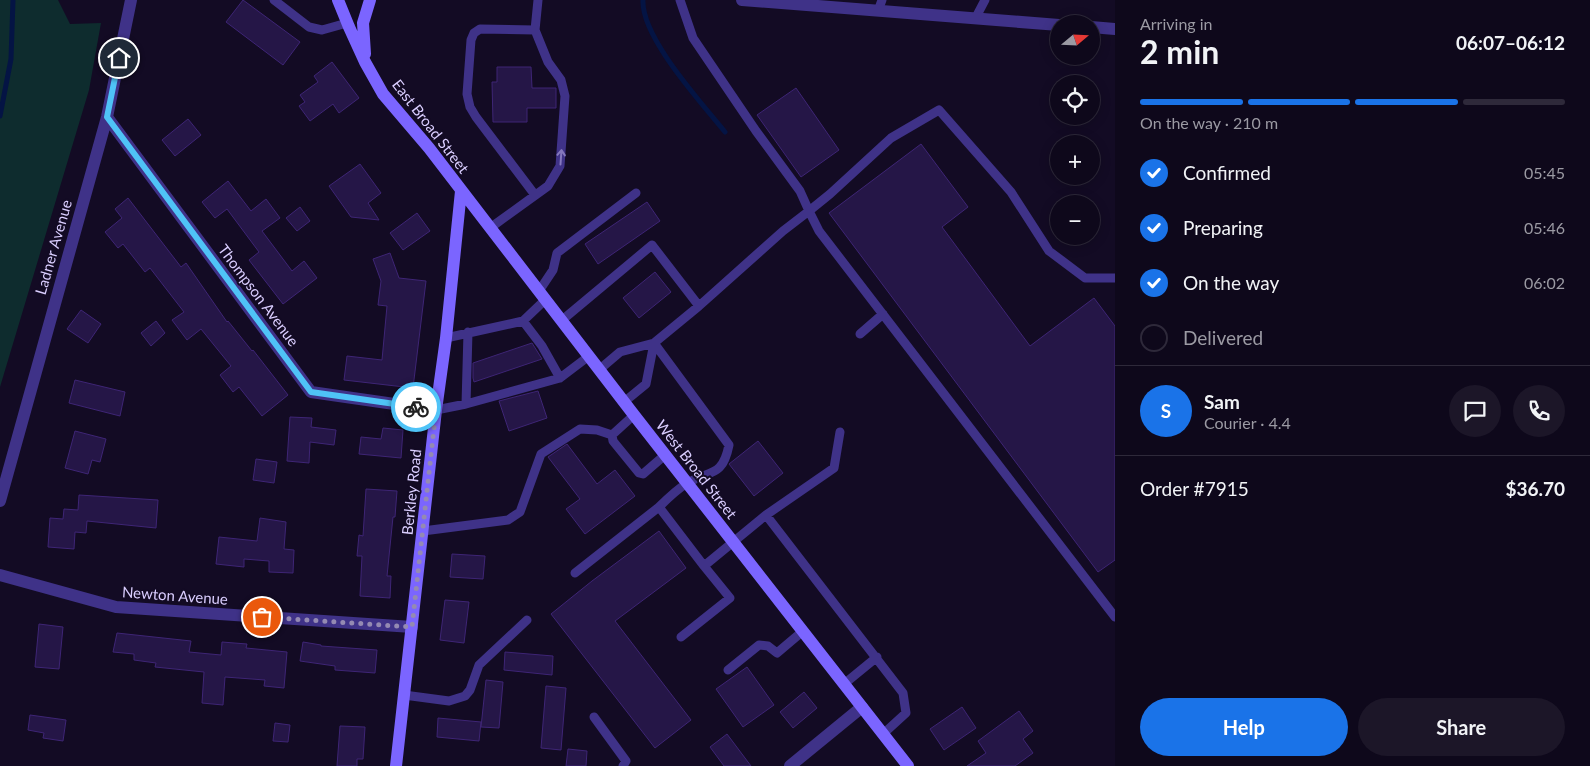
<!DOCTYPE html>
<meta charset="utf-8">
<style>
:root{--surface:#0e081b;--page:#1c1628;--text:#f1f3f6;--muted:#9b9aa3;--line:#2e293a;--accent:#1a73e8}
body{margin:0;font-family:Lato,sans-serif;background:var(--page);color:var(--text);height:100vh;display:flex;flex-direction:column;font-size:19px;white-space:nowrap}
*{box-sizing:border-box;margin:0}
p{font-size:16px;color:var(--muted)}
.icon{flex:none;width:28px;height:28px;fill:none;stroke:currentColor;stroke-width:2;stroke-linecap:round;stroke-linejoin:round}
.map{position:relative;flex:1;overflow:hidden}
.details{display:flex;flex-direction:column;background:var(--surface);width:475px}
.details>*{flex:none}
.needle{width:32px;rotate:71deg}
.controls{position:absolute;left:1050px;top:15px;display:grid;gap:10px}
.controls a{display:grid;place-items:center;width:50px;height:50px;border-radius:50%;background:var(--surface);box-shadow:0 2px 12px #0003,0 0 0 1px var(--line);font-size:25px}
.pin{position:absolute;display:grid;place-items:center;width:42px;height:42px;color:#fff;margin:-21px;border:2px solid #fff;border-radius:50%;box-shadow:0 1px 5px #0007}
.courier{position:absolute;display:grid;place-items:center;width:50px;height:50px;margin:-25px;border:4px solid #4fc3f7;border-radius:50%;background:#fff;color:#222;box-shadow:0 1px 6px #0007}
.headline em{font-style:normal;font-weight:700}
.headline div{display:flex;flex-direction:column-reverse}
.headline{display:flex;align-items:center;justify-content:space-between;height:85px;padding:0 25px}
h1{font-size:32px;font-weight:700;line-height:38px}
.bar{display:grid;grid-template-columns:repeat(4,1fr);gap:8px 5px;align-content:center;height:60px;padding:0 25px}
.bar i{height:6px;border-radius:4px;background:var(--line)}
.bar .current{background:var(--accent)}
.bar p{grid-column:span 4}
.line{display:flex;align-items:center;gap:12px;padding:0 25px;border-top:1px solid var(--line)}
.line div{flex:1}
.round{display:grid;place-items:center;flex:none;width:52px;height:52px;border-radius:26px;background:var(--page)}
ol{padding:0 25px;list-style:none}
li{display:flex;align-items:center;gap:15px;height:55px}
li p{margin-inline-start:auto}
li .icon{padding:5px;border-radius:50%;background:var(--accent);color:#fff;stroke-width:4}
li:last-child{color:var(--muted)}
li i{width:28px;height:28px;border:2px solid var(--line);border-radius:50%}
.button{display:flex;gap:10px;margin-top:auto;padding:10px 25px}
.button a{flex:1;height:58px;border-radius:30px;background:var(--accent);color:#fff;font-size:20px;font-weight:700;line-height:58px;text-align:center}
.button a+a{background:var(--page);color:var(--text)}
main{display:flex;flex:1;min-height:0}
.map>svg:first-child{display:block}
</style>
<main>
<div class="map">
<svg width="1115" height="766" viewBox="0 0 1115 766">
<rect width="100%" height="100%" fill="#130b24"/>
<path fill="#0e2c2e" d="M0,0h58l12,24 31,-1 -12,67 -89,297z"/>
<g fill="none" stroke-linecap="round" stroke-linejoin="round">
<path stroke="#041444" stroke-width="5" d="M643,0c-2,37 58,102 82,132
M0,116l11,-57 2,-59"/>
</g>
<path fill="#251647" stroke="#3e2575" d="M243,0l57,42 -17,23 -57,-43z
M332,62l27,36 -20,15 -6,-9 -23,17 -11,-15 6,-4 -5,-7 18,-13 -4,-6z
M497,67h34l1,21h24v20h-29v14h-34l-1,-40h5z
M796,88l43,62 -38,27 -44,-62z
M188,119l13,16 -26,21 -13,-16z
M921,144l47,63 -26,20 88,119 64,-48 21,28v234l-17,12 -269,-359z
M360,164l21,29 -13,10 11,17 -28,-3 -22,-31z
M228,181l23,30 15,-12 14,19 -18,13 30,40 12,-10 13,17 -34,26 -34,-44 10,-8 -32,-43 -12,9 -13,-16z
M128,198l53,69 5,-4 41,59 1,-1 24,30 1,-1 35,45 -26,21 -23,-29 -6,5 -13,-17 11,-9 -30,-37 -14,11 -15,-20 12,-8 -34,-44 -5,4 -22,-28 -5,4 -13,-16 17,-14 -7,-9z
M647,202l13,19 -62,43 -13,-20z
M300,207l10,14 -13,10 -11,-13z
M417,213l13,18 -27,19 -13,-17z
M390,253l9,25 27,3 -13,107 -69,-8 3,-24 35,4 5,-54 -9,-1 3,-24 -8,-22z
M655,272l16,20 -32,26 -16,-20z
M81,310l20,14 -13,19 -21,-14z
M156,321l9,12 -14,13 -10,-13z
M532,343l10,16 -68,23 -1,-4v-15z
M75,380l50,12 -5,24 -51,-13z
M538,391l9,27 -38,13 -10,-30z
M290,417l22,1 -1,9 25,3 -2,15 -24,-3 -1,21 -22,-2z
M383,428l20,2 -2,28 -42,-4 2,-17 20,2z
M75,431l31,8 -6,23 -8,-2 -4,14 -23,-6z
M758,441l25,32 -29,23 -25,-32z
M567,444l30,40 18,-14 20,26 -50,38 -19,-25 14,-10 -32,-42z
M256,459l21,3 -3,21 -21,-3z
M366,489l31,2 -2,26h-2l-6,59h4l-1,22 -30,-2 2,-40h-5l2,-21 4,1z
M79,495l79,5 -2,28 -69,-7 -1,12 -11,-1 -1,17 -26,-2 2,-29 13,1 1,-10 14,1z
M260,518l26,4 -2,27 10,1 -1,23 -24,-1v-11l-25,-2v8l-28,-3 3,-27 38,4z
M659,531l27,37 -71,53 76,99 -36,28 -104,-134 41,-33z
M452,554l33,2 -2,23 -33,-2z
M445,600l24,2 -5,41 -24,-3z
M39,624l24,3 -4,42 -24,-2z
M117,633l74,8 -2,11 32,3 1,-13 25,2 -1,4 41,4 -3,36 -20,-2 1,-6 -40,-3 -2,28 -21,-2 2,-31 -49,-5 1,-4 -22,-3v-6l-21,-2z
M303,642l18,3v1l56,4 -2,23 -40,-3v-4l-35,-5z
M505,652l48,4 -1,19 -48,-5z
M747,667l27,38 -31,22 -27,-38z
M486,680l17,2 -4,46 -18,-1z
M546,686l20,2 -5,62 -20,-2z
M804,692l13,16 -24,20 -13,-16z
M962,707l14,21 -32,22 -14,-21z
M1019,711l14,20 -10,8 10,14 -18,13h-48l19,-13 -8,-12z
M30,715l36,5 -3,21 -20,-3 1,-5 -16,-3z
M438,718l43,4 -2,19 -42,-4z
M275,723l15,2 -2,17 -15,-1z
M340,726l25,1 -2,32h-6v7h-20z
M727,734l24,32h-27l-14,-19z
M568,749l19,2 -1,15h-20z"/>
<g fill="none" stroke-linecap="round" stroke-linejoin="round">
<path stroke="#3f3288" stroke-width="9" d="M274,0l35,27 13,3 25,-7
M878,11l4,-11
M975,19l10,-19
M535,195l-59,-78 -6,-10 -3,-13 4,-54 3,-7 6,-4 55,1
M490,228l58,-42 12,-20 5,-70 -4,-16 -13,-18 -13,-32 3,-30
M1115,278h-30l-36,-27 -38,-59 -72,-82 -48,28 -61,56 -21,17 10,20 296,386
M539,291l14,-21 4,-17 79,-60
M523,321l19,25 18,32
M561,321l91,-76 47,61
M860,334l23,-20
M446,338l77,-17 22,-21
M654,343l75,102c-7,35 -21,24 -43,39 -10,6 -19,15 -27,23l45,59 62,-51 137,178 3,20 -23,21
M600,369l20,-17 34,-9 45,-37 84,-75 26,-20 -9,-20 -44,-60 -63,-93 -13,-38
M624,402l22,-18 8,-41
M466,404l2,-72
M436,410l30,-6 94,-26 29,-22
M634,415l-22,20 1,6 26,32 4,1 22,-19
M766,515l68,-47 6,-36
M423,531l85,-11 12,-8 21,-58 39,-25 17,1 15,5
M575,573l84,-66
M681,637l49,-39 -26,-32
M728,670l31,-25 9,1 9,7 26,-22
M844,684l33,-27
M404,695l45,6 16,-5 5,-6 9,-25 48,-45
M594,717l32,44 -3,5"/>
<path stroke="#3f3288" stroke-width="12" d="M107,117l204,275 125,18
M0,501l107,-384 24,-117
M0,575l116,32 296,20
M790,766l72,-59"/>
<path stroke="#3f3288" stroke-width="12" d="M742,0l317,25
M1091,27l24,2"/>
<path stroke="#7b65ff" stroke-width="12" d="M338,0l11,27 16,35 18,32 46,54 205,267 274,351
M365,54l-2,-31 7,-23
M396,766l40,-356 10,-72 15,-147"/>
</g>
<defs><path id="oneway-shaft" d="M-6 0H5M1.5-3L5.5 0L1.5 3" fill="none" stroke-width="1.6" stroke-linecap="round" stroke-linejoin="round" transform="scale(1.25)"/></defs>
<use stroke="#8578be" href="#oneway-shaft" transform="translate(561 157) rotate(-86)"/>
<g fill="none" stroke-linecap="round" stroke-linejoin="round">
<path stroke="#948ab2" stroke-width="5" stroke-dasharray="0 9" d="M262,617l150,10 24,-217 -20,-3"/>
<path stroke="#4fc3f7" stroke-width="6" d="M119,58l-12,59 204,275 105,15"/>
</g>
<g text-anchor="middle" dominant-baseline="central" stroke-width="4" stroke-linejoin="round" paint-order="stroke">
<g font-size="15" fill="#daceff" stroke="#130b24">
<text transform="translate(431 126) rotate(52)">East Broad Street</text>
<text transform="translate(53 247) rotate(-74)">Ladner Avenue</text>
<text transform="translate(259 295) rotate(53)">Thompson Avenue</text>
<text transform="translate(697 469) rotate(52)">West Broad Street</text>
<text transform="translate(411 492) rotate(-84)">Berkley Road</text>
<text transform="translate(175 595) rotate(4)">Newton Avenue</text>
</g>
</g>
</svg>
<div class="controls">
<a><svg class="needle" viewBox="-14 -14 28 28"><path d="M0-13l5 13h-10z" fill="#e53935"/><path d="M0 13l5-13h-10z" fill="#9b9aa3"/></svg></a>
<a><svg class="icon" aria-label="locate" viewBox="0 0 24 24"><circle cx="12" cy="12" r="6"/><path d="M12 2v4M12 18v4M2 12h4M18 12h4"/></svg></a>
<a>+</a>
<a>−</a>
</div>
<div class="pin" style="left:262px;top:617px;background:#ea580c"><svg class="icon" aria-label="bag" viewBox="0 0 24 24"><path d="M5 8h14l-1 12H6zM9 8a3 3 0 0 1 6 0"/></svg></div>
<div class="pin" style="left:119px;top:58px;background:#1f2937"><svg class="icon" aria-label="home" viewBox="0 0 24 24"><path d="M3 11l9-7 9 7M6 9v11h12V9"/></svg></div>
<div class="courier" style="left:416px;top:407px"><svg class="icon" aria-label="bike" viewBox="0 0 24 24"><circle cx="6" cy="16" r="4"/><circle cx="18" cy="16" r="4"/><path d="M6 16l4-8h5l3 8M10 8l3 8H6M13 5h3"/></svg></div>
</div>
<section class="details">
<div class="headline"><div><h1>2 min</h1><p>Arriving in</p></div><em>06:07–06:12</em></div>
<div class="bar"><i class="current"></i><i class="current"></i><i class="current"></i><i></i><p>On the way · 210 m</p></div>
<ol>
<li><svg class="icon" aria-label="check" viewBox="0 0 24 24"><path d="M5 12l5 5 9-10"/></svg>Confirmed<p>05:45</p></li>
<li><svg class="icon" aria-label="check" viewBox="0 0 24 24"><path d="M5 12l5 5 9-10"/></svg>Preparing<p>05:46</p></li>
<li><svg class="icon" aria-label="check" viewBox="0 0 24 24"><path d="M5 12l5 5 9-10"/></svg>On the way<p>06:02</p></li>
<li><i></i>Delivered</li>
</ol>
<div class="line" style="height:90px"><b class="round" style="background:var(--accent);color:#fff">S</b><div><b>Sam</b><p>Courier · 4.4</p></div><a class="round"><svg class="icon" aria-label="chat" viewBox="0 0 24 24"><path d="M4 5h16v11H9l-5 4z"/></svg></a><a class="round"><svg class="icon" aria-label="phone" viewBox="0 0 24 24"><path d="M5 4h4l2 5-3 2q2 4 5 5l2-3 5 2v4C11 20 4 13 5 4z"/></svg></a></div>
<div class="line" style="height:65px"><div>Order #7915</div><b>$36.70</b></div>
<div class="button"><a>Help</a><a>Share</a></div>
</section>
</main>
